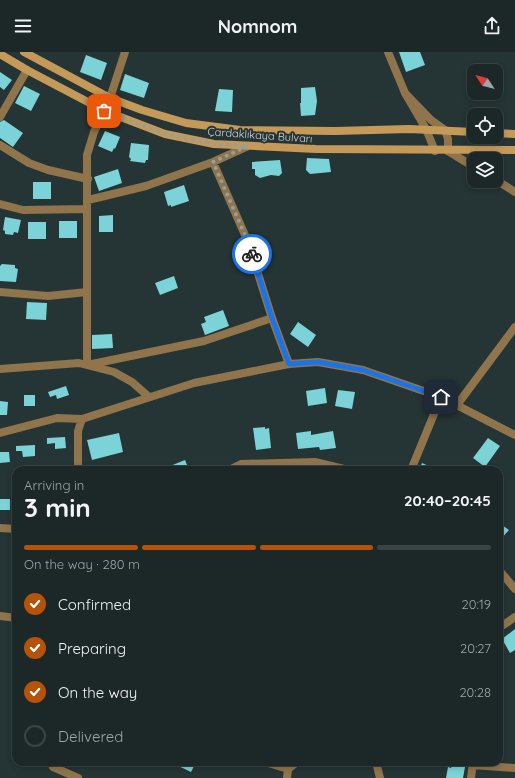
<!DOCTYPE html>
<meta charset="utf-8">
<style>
:root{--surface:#1c2727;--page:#252f2f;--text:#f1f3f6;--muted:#a0a5a7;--line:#3a4444;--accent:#b45309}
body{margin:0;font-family:Quicksand,sans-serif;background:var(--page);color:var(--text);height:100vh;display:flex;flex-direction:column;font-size:15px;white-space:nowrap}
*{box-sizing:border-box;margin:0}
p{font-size:13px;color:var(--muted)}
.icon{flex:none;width:22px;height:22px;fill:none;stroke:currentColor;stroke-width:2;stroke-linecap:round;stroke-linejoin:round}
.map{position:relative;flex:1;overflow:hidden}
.details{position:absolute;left:12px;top:414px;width:491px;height:300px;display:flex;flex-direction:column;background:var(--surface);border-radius:12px;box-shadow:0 2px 6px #0003,0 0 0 1px var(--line)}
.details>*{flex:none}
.needle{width:26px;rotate:306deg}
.buttons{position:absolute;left:467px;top:12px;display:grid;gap:8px}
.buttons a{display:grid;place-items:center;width:36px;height:36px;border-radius:8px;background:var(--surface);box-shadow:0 2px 6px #0003,0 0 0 1px var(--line);font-size:20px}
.pin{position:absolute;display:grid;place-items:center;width:34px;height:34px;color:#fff;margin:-17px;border-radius:8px;box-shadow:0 2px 6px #0006}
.courier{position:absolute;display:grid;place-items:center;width:40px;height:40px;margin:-20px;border:3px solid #1a73e8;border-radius:50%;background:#fff;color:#222;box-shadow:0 1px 5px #0007}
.headline em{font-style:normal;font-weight:700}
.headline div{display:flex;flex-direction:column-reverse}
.headline{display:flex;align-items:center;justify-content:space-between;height:68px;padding:0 12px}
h1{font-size:26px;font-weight:700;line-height:30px}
.bar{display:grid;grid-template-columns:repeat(4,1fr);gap:6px 4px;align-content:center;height:48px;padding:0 12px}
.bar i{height:5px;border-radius:3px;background:var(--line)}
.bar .active{background:var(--accent)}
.bar p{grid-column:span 4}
ol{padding:0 12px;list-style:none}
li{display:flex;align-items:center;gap:12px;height:44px}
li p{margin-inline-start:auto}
li .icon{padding:4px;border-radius:50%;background:var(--accent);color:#fff;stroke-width:4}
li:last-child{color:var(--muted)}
li i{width:22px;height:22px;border:2px solid var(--line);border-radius:50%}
header{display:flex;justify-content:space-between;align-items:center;height:52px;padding:0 12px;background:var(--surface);font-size:18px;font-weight:700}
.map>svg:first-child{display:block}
</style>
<header><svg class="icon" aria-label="menu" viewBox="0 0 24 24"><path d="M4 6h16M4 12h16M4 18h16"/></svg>Nomnom<svg class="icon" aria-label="share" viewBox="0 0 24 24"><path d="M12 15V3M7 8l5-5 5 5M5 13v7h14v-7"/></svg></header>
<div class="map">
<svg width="515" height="726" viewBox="0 0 515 726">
<rect width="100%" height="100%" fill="#253434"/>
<path fill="#7bd3d7" d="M399,0h21l5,13 -19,7z
M86,3l21,8 -6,17 -21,-8z
M0,20l12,8 -8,10 -4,-3z
M125,22l24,9 -5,15 -24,-8z
M24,34l16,8 -9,17 -16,-8z
M315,35l2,14 -2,14 -14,1 -1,-13h1v-15z
M219,37l14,1 -1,22 -17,-1z
M4,68l19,13 -10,14 -13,-9v-16z
M105,79l15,6 -5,12 -1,-1 -2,4 -14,-6z
M131,91l18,2 -1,15h-2l-1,3 -15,-2 1,-2 -2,-2z
M307,106l22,1 2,13 -21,2 -4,-4z
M280,108l2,13 -3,3 -8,-1 -11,3 -5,-3v-6h-3v-7z
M118,117l4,14 -23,8 -5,-14z
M33,130h18v17h-18z
M184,133l5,16 -18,6v-2l-3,1 -4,-14z
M113,163v17h-14v-16z
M5,165l16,3 -3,13 -4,-1 -1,3 -8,-1v-3l-2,-1z
M59,169h18v17h-18z
M28,170h18v17h-18z
M2,212l13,1v3l3,1 -2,13 -16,-1v-15z
M174,224l4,12 -18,7 -5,-12z
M27,250l20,1 -1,17 -20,-1z
M223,258l6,16 -24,9 -4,-11 5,-2 -2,-5z
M298,270l18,13 -8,12 -18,-13z
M112,282l1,14 -21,1v-14z
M66,334l3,9 -12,4 -1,-4 -6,2 -2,-5z
M325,336l2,15 -19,3 -2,-15z
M338,338l17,2 -3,17 -17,-3z
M24,343h11v11h-11z
M0,349l8,1 -1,13h-7z
M265,375v2l4,-1 2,20 -15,2 -3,-22z
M311,379v4l22,-4 3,17 -16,2 -1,-3 -21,2 -2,-16z
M119,381l4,19 -31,8 -5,-20z
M65,385l1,11 -11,1v-6l-8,1v-6z
M488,386l12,8 -15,21 -12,-9z
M35,393v11l-12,1 -1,-6h-6v-5z
M0,400h9l1,10 -10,1z
M185,408l4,10h-29z
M422,411l16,7h-19z
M0,447h10v11h-10z
M499,471l10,7 -10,11z
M515,577v21l-5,3 -8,-14z
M170,710h26l-5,10z
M452,713l13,2 -2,11h-17l2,-11 3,1z"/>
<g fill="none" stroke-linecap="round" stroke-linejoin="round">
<path stroke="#8f744c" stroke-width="8" d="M125,0l-15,46 -16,34 -7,23v210l117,-24 68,-23 17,46
M0,65l27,-47
M0,93l29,18 19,7 40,9
M448,99l26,16
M213,110l35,80 24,76
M496,128l19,12
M88,148l58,-14 67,-24 35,-16
M0,152l23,6 64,-1
M0,240l48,4 39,-4
M0,317l79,-6 35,9 18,10 17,15
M457,353l58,-78
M0,381l57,-15 25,1 112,-36 95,-19 29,-2 45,8 78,27 74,38
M78,418v-39l4,-12
M229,418l12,-6 74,-2 33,8
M411,418l30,-73
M0,476l16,1
M499,518l16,19
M499,576l16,-11
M265,710l23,7
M473,713l42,3
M53,715l25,11
M287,726l1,-9 9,-7
M471,726l2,-16"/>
<path stroke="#8f744c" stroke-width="8" d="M388,0l17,41
M435,99l-9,-22 -21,-36 26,27 14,10 3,9v12
M0,564l16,2
M376,710l4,16"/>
<path stroke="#c59958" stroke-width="8" d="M24,0l86,46 32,12 44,13 54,7 96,1 73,-2 65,3
M0,2l27,16 78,41 60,23 49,10 102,5 199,1
M496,81l19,1"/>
</g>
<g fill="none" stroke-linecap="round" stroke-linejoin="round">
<path stroke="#949f9f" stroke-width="4" stroke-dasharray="0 7.2" d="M104,59l61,23 49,10 34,2 -35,16 35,80 4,12"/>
<path stroke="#1a73e8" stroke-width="5" d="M252,202l20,64 17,46 29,-2 45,8 78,27"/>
</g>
<g text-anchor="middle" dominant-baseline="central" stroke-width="4" stroke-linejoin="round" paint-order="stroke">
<g font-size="11" fill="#d0d8d9" stroke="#253434">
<text transform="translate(260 83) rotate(4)">Çardaklıkaya Bulvarı</text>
</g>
</g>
</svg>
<div class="buttons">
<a><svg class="needle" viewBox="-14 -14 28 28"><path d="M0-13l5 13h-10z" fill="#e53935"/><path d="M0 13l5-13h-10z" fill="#a0a5a7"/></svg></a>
<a><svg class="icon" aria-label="locate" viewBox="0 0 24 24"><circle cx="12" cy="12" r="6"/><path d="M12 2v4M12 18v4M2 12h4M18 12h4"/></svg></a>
<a><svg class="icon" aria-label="layers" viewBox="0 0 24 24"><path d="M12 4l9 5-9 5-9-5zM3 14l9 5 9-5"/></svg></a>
</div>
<div class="pin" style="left:104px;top:59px;background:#ea580c"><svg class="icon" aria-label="bag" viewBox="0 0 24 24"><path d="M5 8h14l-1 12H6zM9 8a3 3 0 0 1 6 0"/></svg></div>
<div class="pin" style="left:441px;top:345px;background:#1f2937"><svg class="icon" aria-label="home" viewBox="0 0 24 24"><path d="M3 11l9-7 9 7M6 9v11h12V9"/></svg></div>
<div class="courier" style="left:252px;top:202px"><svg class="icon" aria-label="bike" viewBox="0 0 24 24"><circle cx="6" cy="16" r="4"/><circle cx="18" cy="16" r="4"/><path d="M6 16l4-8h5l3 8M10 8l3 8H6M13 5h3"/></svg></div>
<section class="details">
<div class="headline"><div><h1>3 min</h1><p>Arriving in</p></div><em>20:40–20:45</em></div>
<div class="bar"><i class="active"></i><i class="active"></i><i class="active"></i><i></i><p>On the way · 280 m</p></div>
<ol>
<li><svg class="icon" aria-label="check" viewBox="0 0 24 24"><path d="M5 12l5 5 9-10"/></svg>Confirmed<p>20:19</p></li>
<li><svg class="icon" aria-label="check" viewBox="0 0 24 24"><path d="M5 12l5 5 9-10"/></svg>Preparing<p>20:27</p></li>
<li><svg class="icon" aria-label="check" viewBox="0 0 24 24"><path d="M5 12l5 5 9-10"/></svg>On the way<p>20:28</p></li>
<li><i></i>Delivered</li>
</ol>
</section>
</div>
